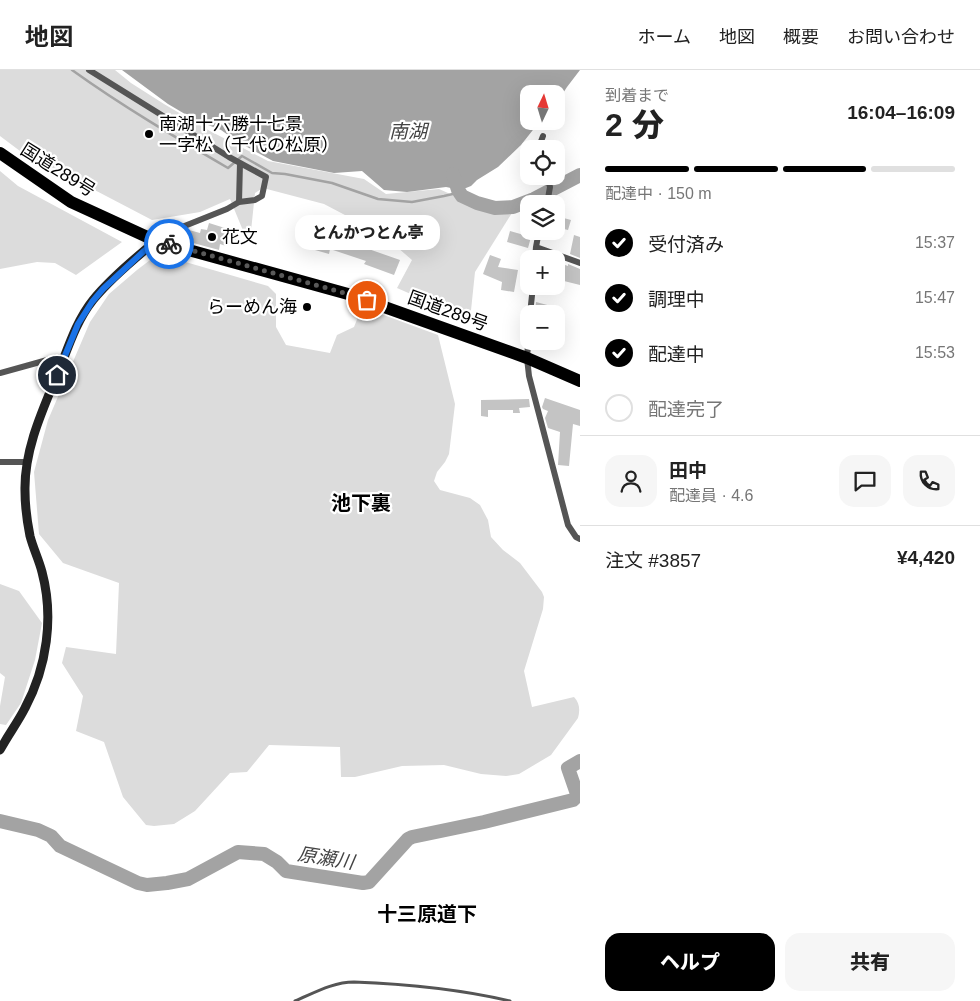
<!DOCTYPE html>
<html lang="ja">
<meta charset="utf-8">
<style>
:root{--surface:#fff;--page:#f6f6f6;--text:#222;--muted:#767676;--line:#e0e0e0;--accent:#000}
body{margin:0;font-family:Arial,"Noto Sans JP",sans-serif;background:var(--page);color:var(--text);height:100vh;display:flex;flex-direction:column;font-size:19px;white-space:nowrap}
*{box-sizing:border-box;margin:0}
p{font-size:16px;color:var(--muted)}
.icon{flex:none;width:28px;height:28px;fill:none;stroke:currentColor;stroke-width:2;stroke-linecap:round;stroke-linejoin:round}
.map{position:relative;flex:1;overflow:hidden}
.panel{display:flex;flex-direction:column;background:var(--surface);width:400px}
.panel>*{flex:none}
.needle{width:32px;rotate:4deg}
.fabs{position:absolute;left:520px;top:15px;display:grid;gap:10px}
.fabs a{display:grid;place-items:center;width:45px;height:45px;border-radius:10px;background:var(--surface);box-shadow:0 5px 20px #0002;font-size:25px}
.pin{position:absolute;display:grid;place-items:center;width:42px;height:42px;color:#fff;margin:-21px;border:2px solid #fff;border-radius:50%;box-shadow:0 1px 5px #0007}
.courier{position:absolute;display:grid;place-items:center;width:50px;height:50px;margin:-25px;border:4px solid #1a73e8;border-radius:50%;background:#fff;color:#222;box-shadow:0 1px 6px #0007}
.bubble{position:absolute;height:35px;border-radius:15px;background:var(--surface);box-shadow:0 5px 20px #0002;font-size:16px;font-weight:800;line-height:35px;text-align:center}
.head em{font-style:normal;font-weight:800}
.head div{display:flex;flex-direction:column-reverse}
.head{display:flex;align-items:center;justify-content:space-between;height:85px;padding:0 25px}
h1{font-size:32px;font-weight:800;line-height:38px}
.bar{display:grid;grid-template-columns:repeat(4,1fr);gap:8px 5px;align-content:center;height:60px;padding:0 25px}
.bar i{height:6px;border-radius:4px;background:var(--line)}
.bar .selected{background:var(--accent)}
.bar p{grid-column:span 4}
.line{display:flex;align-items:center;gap:12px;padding:0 25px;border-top:1px solid var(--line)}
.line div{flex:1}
.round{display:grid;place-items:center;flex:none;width:52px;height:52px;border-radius:15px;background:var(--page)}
ol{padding:0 25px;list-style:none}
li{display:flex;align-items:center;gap:15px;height:55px}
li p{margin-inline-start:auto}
li .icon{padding:5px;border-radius:50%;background:var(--accent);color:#fff;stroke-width:4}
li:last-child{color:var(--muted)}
li i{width:28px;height:28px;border:2px solid var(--line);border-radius:50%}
.cta{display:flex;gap:10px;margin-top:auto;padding:10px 25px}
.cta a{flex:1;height:58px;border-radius:15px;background:var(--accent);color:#fff;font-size:20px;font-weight:800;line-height:58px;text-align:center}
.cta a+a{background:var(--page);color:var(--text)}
header{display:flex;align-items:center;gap:30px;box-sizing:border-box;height:70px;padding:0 25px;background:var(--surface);border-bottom:1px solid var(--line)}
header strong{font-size:24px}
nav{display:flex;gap:28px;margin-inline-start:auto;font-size:18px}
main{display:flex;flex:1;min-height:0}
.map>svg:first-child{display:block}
</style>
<header>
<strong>地図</strong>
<nav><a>ホーム</a><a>地図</a><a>概要</a><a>お問い合わせ</a></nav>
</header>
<main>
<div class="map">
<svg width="580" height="931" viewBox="0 0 580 931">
<rect width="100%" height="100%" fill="#fff"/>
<path fill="#dcdcdc" d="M0,0h115l16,13 33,21 46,27 58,30 96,18 22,15 53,-5 36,16 40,3 -40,64 -5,48 -73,-32 15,-28 -29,-25 -59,-31 -61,-16 -8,5 -4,38 -7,2 -14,-34 -30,13 -48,8 -132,-69 -20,-15z
M0,101l18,15 104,56 -46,33 -21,-12 -18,-1 -37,7z
M158,184l110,32 8,8v33l10,18 44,8 7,-18 17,-8 8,-20 76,28 17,69 -6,50 -4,8 -8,10 -3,9 6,9 30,8 10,7 8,15 3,17 12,13 17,13 22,29 2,5 -1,12 -19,62 8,36 42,-10c6,6 6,14 4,21l-27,37 -32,19 -13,2 -25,-2 -37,-9 -42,1 -47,11h-14l-1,-30 -71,-2 -22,27 -17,1 -35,38 -21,13 -20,2 -8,-1 -23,-28 -19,-55 -28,-11 7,-35 -21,-33 4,-16 50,7 3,-71 -56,-20 -24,-29 -5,-62 14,-52 42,-98 19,-28 28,-24z
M0,514l19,7 23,32 -7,37 -14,43 -15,22 -6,-1v-18l5,-29 -5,-4z"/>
<path fill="#a3a3a3" d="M122,0h458l-13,17 -11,17v-10h-27v27h11l-19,24 -23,22 -21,13 -6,6 -10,4 -15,-3 -39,5 -23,-2 -22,-19 -28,2 -61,-12 -35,-19 -17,-12 -26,-10 -27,-16z"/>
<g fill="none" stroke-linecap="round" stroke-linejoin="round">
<path stroke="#a3a3a3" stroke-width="2.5" d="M72,0c50,36 103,67 156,98l14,-12 30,17 13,1 47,9 46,16 34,3 32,-6 13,-3 5,3"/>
<path stroke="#a3a3a3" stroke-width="14" d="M453,104l5,16 4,6 15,7 18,5 18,-1 21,-8 46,-24
M0,751l38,9 13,6 9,10 78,37 9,2 20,-2 21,-4 50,-27 26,2 13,8 9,9 77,12 6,-1 39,-43 4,-2 72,-15 89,-22 3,-3 1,-3 -9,-26 12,-7"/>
</g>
<path fill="#c4c4c4" d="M556,146l15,4 -3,10 -12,-3z
M209,153l19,6 1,-1 10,2 -3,10 -8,-2 -2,8 -6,-2 -1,6 -33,-9 3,-11 11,3 1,-4 6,1z
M510,161l21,6 -3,11 -21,-6z
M305,163l11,4 2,-4 7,2 -1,4 16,4 2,-5 19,6 -1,2 40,14 -6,15 -30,-11 2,-3 -36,-12 -1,5 -28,-8z
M574,165l6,2v21l-10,-4z
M490,185l11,4 -3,8 20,3 -4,22 -13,-2 1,-8 -19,-8z
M559,193l9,3v-2l12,5v16l-24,-6z
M536,232l15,4 -2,8h-14z
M545,328l35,12v16l-7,-2 -4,42 -11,-1 2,-33 -12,-4 -3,-10 3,-7 -5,-2 -1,-2z
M529,329l1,8 -11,1 1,5h-7v-3h-25v7l-7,-1v-16z"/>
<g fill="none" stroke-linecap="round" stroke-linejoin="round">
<path stroke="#555" stroke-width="3" d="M295,931c19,-8 38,-19 59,-19 52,2 105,7 156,19"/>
<path stroke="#555" stroke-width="6" d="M89,0l140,87 37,20 -4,19 -7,4 -16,2 -12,7 -60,24 -10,7
M540,79v-5l3,-8
M547,106l3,11 -3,17
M239,132l1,-39
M536,177l44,16
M535,189l1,-12 3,-16
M530,244l3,-28
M529,262l-2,26 2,18 39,149 8,12 4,2
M0,303l58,-16 5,3
M0,392h27"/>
<path stroke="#222" stroke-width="9" d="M0,680c8,-15 18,-28 25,-42 22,-41 29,-91 17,-136 -3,-12 -9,-24 -12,-36 -3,-15 -5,-30 -5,-45 -1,-43 19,-84 35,-123 9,-23 17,-48 33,-68 17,-21 42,-42 63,-59"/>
<path stroke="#000" stroke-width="12" d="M0,83l71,49 85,39 192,53 179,64 53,23"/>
</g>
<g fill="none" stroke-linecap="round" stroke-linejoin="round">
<path stroke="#595959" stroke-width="5" stroke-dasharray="0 9" d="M169,174l179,50 19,6"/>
<path stroke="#1a73e8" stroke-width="6" d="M57,305l21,-51 14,-22 11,-13 41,-38 12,-10 13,3"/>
</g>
<g fill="#000" stroke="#fff" stroke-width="2">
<circle cx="149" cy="64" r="5"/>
<circle cx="212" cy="167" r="5"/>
<circle cx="307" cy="237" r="5"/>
</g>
<g text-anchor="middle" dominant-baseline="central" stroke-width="4.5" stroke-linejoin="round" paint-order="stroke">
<g font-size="18" fill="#000" stroke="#fff" text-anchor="start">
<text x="159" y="54">南湖十六勝十七景<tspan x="159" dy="21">一字松（千代の松原）</tspan></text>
<text x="222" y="167">花文</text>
<text x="297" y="237" text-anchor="end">らーめん海</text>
</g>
<g font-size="18" fill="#000" stroke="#fff">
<text transform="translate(58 100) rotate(32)">国道289号</text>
<text transform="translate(448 241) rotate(20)">国道289号</text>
</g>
<g font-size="19" font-style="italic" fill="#444" stroke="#fff">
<text x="408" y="61">南湖</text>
<text transform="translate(326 788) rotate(9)">原瀬川</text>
</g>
<g font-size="20" font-weight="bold" fill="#000" stroke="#fff">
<text x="361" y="433">池下裏</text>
<text x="427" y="844">十三原道下</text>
</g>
</g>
</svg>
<div class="fabs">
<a><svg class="needle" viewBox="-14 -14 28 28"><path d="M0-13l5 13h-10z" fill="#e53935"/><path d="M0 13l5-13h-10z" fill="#767676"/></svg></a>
<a><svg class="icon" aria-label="locate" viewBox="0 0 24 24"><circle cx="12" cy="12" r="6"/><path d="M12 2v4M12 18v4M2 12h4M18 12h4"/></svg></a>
<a><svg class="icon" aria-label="layers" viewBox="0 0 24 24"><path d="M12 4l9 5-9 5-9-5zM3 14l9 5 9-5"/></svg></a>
<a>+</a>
<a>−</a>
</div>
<div class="pin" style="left:367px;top:230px;background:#ea580c"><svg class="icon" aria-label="bag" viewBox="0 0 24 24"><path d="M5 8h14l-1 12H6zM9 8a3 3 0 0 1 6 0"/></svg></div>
<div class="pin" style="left:57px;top:305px;background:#1f2937"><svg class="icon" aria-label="home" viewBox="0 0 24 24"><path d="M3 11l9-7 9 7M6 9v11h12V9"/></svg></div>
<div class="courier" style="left:169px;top:174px"><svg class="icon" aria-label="bike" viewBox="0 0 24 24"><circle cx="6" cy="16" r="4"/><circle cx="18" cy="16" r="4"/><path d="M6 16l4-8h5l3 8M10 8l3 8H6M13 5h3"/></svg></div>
<div class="bubble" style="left:295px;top:145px;width:145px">とんかつとん亭</div>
</div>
<section class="panel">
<div class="head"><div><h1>2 分</h1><p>到着まで</p></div><em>16:04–16:09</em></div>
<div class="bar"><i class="selected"></i><i class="selected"></i><i class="selected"></i><i></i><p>配達中 · 150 m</p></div>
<ol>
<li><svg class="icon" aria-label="check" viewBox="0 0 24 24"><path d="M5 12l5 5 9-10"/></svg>受付済み<p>15:37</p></li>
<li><svg class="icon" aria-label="check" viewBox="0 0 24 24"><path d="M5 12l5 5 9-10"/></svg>調理中<p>15:47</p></li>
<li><svg class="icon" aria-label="check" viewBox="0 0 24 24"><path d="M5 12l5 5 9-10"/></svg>配達中<p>15:53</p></li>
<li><i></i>配達完了</li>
</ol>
<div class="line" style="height:90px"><a class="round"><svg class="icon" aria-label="person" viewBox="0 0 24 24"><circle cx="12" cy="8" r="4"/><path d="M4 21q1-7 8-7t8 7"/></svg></a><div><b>田中</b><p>配達員 · 4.6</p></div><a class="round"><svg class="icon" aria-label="chat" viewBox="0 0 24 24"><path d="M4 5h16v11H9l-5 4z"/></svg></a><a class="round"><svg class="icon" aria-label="phone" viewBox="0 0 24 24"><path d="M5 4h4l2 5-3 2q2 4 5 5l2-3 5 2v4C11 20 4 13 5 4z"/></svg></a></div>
<div class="line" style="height:65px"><div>注文 #3857</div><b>¥4,420</b></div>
<div class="cta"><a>ヘルプ</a><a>共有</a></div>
</section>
</main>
